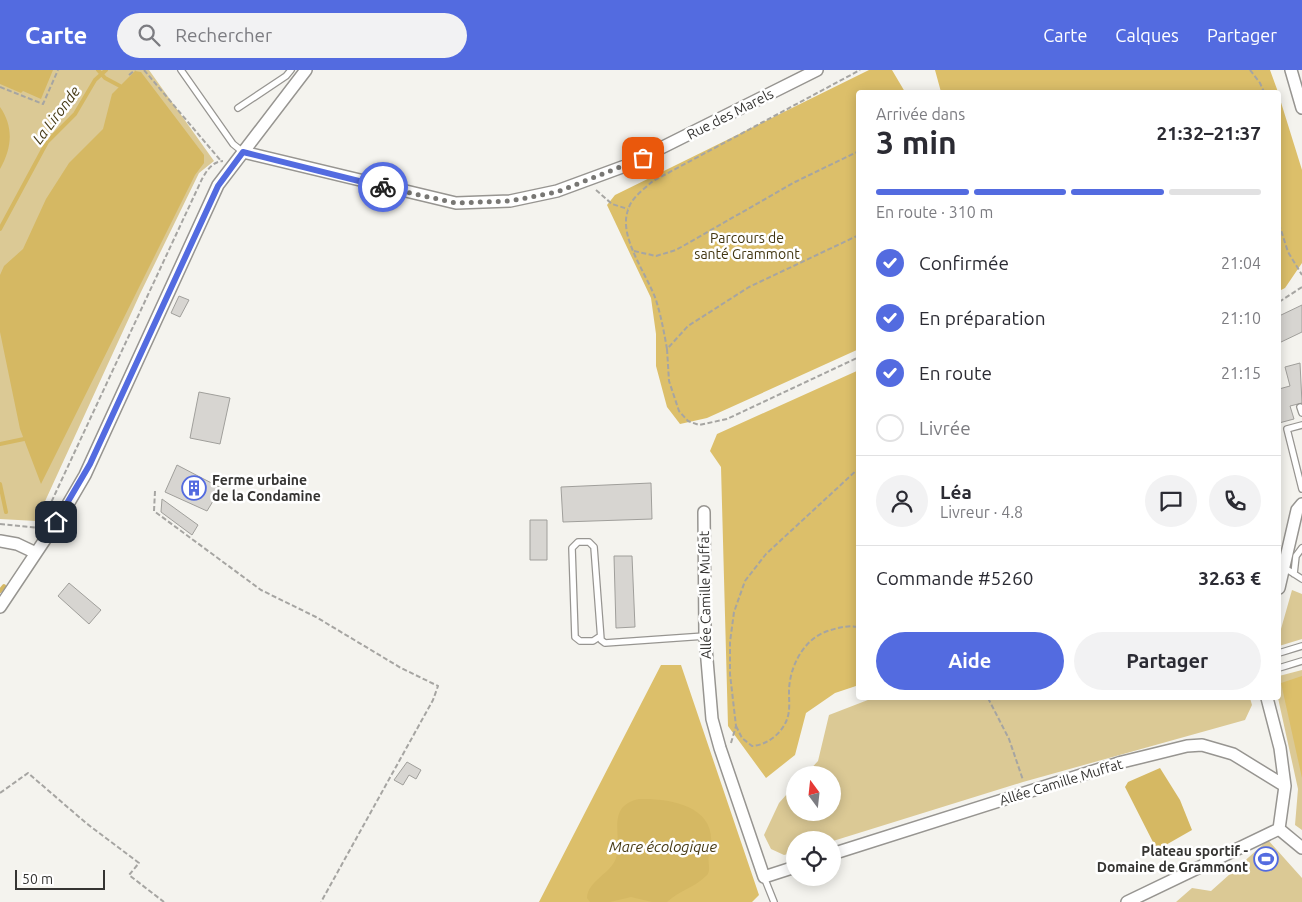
<!DOCTYPE html>
<html lang="fr">
<meta charset="utf-8">
<style>
:root{--surface:#fff;--page:#f2f2f3;--text:#2b2b33;--muted:#7c7c81;--line:#e1e1e2;--accent:#536be0}
body{margin:0;font-family:Ubuntu,sans-serif;background:var(--page);color:var(--text);height:100vh;display:flex;flex-direction:column;font-size:19px;white-space:nowrap}
*{box-sizing:border-box;margin:0}
p{font-size:16px;color:var(--muted)}
.icon{flex:none;width:28px;height:28px;fill:none;stroke:currentColor;stroke-width:2;stroke-linecap:round;stroke-linejoin:round}
.map{position:relative;flex:1;overflow:hidden}
.panel{position:absolute;left:856px;top:20px;width:425px;height:610px;display:flex;flex-direction:column;background:var(--surface);border-radius:5px;box-shadow:0 2px 12px #0003}
.panel>*{flex:none}
.needle{width:32px;rotate:345deg}
.tools{position:absolute;left:786px;top:696px;display:grid;gap:10px}
.tools a{display:grid;place-items:center;width:55px;height:55px;border-radius:50%;background:var(--surface);box-shadow:0 2px 12px #0003;font-size:25px}
.scale{position:absolute;left:15px;bottom:12px;width:90px;box-sizing:border-box;padding-left:5px;border:2px solid #353432;border-top:0;font-size:14px;line-height:18px;white-space:nowrap;color:#353432;-webkit-text-stroke:4px #fff;paint-order:stroke}
.pin{position:absolute;display:grid;place-items:center;width:42px;height:42px;color:#fff;margin:-21px;border-radius:10px;box-shadow:0 2px 8px #0006}
.courier{position:absolute;display:grid;place-items:center;width:50px;height:50px;margin:-25px;border:4px solid #536be0;border-radius:50%;background:#fff;color:#222;box-shadow:0 1px 6px #0007}
.summary em{font-style:normal;font-weight:600}
.summary div{display:flex;flex-direction:column-reverse}
.summary{display:flex;align-items:center;justify-content:space-between;height:85px;padding:0 20px}
h1{font-size:32px;font-weight:600;line-height:38px}
.bar{display:grid;grid-template-columns:repeat(4,1fr);gap:8px 5px;align-content:center;height:60px;padding:0 20px}
.bar i{height:6px;border-radius:4px;background:var(--line)}
.bar .current{background:var(--accent)}
.bar p{grid-column:span 4}
.line{display:flex;align-items:center;gap:12px;padding:0 20px;border-top:1px solid var(--line)}
.line div{flex:1}
.round{display:grid;place-items:center;flex:none;width:52px;height:52px;border-radius:26px;background:var(--page)}
ol{padding:0 20px;list-style:none}
li{display:flex;align-items:center;gap:15px;height:55px}
li p{margin-inline-start:auto}
li .icon{padding:5px;border-radius:50%;background:var(--accent);color:#fff;stroke-width:4}
li:last-child{color:var(--muted)}
li i{width:28px;height:28px;border:2px solid var(--line);border-radius:50%}
.cta{display:flex;gap:10px;margin-top:auto;padding:10px 20px}
.cta a{flex:1;height:58px;border-radius:30px;background:var(--accent);color:#fff;font-size:20px;font-weight:600;line-height:58px;text-align:center}
.cta a+a{background:var(--page);color:var(--text)}
header{display:flex;align-items:center;gap:30px;box-sizing:border-box;height:70px;padding:0 25px;background:var(--accent);color:#fff}
header strong{font-size:24px}
nav{display:flex;gap:28px;margin-inline-start:auto;font-size:18px}
.search{width:350px;height:45px;background:var(--page);display:flex;align-items:center;gap:12px;box-sizing:border-box;padding:0 18px;border-radius:28px;color:var(--muted);font-size:19px}
.map>svg:first-child{display:block}
</style>
<header>
<strong>Carte</strong>
<div class="search"><svg class="icon" aria-label="search" viewBox="0 0 24 24"><circle cx="10" cy="10" r="6"/><path d="M15 15l6 6"/></svg>Rechercher</div>
<nav><a>Carte</a><a>Calques</a><a>Partager</a></nav>
</header>
<div class="map">
<svg width="1302" height="832" viewBox="0 0 1302 832">
<rect width="100%" height="100%" fill="#f4f3ee"/>
<path fill="#dbc995" d="M0,0h149l65,91 -15,12 -59,121 -104,227 -36,-2z
M1292,520l10,4v45l-23,7v-10z
M1302,600v160l-7,-5 3,-36 -20,-91 1,-22z
M873,628h377l2,7 -7,15 -222,62 -190,59 -38,-1v12l-11,3 -13,-6 -7,-14 15,-32 16,-18v27h37v-37h-27l13,-14 11,-46z
M1268,770l34,38v24h-126l16,-14 19,3z"/>
<path fill="#dcbf6a" d="M869,0h23l13,22h-46v257l-152,69 -27,6 -13,-17 -11,-41v-32l-5,-36 -44,-93 8,-10z
M935,0h335l8,22h-337z
M1279,26l23,74v93l-17,25 -6,3z
M859,300v315l-24,8 -29,20 -11,42 -29,23 -38,-52 -7,-259 -11,-16 7,-17z
M661,595h20l78,230 -7,7h-213z
M1302,606v102l-21,-95z"/>
<path fill="#d5b863" d="M0,0h53l-12,29 -18,-8 -2,2 -21,-9z
M135,1l6,1 63,83v8l-9,12 -154,309 -21,-55 -20,-97v-57l4,-9 19,-17 23,-50 23,-36 34,-34 9,-35z
M0,37c14,20 12,41 0,62z
M1160,698l20,32 12,30 -35,20 -32,-63 3,-5z
M639,729c35,-1 83,9 70,55 -2,8 3,17 -3,22 -11,11 -27,15 -39,26h-15l-21,-5 -21,5h-20l-3,-4c1,-18 24,-24 29,-40 7,-21 -11,-52 23,-59z"/>
<g fill="none" stroke-linecap="round" stroke-linejoin="round">
<path stroke="#d5b863" stroke-width="4" d="M98,0l7,8 15,8
M0,159l47,-87 28,-28 20,-34 11,-10
M0,374l24,-5
M0,414l6,28
M0,521l4,-5"/>
</g>
<path fill="#d7d5d1" stroke="#a09f9b" d="M179,226l10,4 -9,17 -9,-4z
M1302,235v27l-23,11v-27z
M1300,293l2,40 -12,3 4,13 -15,4v-34l11,-3 -5,-19z
M199,322l31,6 -10,46 -30,-6z
M177,395l44,23 -14,23 -42,-19z
M651,413l1,36 -89,3 -2,-35z
M162,429l36,26 -6,10 -31,-23z
M530,450h17v40h-17z
M614,486h18l3,71 -19,1z
M69,513l32,27 -12,14 -31,-28z
M407,692l14,8 -5,9 -7,-4 -6,10 -9,-5z"/>
<g fill="none" stroke-linecap="round" stroke-linejoin="round">
<g stroke="#979591" stroke-width="8">
<path id="lane" d="M181,0l52,74 10,8
M238,38l48,-32 5,-6
M1300,337l2,6
M1302,355l-15,4 15,60
M1283,500h5l14,9
M1294,504l2,-18 6,-8
M599,567l-6,4h-13l-5,-4 -3,-89 6,-6h11l5,5 7,93 4,3 100,-7
M1279,583l23,-7
M1279,598l23,-7
M764,807l10,25"/>
</g>
<g stroke="#979591" stroke-width="14">
<path id="street" d="M1291,0l11,38
M243,82l213,51 54,-2 47,-10 68,-25 192,-96
M704,442l1,124 7,83 8,29 44,129 31,-10
M0,471l17,3 19,9
M1279,518l18,-78 5,-6
M0,537l64,-96 21,-36 133,-290 88,-115
M1267,628l13,50 5,38 -6,43
M1279,759l23,19
M832,784l290,-92 65,-16 15,-1 31,9 52,32
M1127,832l152,-73"/>
</g>
<path stroke="#a6a5a2" stroke-width="2" stroke-dasharray="5 2.5" stroke-linecap="butt" d="M144,0l77,91
M1250,0l10,13 4,9
M129,5l6,-5
M0,17l43,17 15,-34
M596,120l16,14 16,5
M1279,154l9,28 14,23
M859,165l-110,52 -61,39 -21,23c-3,-17 -6,-33 -11,-49 -9,-26 -38,-63 -28,-90 3,-12 16,-21 25,-29l207,-111
M634,181l22,5 20,-6 119,-68 64,-31
M1279,232l23,-15
M667,279l2,32 10,30 9,10 11,4 28,-6 132,-62
M155,421l-1,20 107,79 55,27 85,51 37,18 -5,14 -112,202
M42,452l160,-343c5,-9 10,-17 21,-18
M0,454l40,4
M988,628l21,41 14,41
M736,656l6,12 10,8c16,-1 32,-14 36,-30 2,-8 1,-16 1,-24 0,-23 13,-51 36,-60 11,-4 22,-7 34,-5
M731,673l5,-17 -6,-52v-32l4,-30 11,-31 21,-27 93,-86
M0,723l28,-20 58,50 53,40 -10,12 35,27"/>
<use href="#lane" stroke="#fff" stroke-width="5.5"/>
<use href="#street" stroke="#fff" stroke-width="11"/>
</g>
<g fill="none" stroke-linecap="round" stroke-linejoin="round">
<path stroke="#787774" stroke-width="5" stroke-dasharray="0 9" d="M383,117l73,16 54,-2 47,-9 86,-34"/>
<path stroke="#536be0" stroke-width="6" d="M56,452l34,-58 128,-278 25,-34 140,35"/>
</g>
<defs>
<g id="building-ring" transform="scale(1.25)"><circle r="9.5" fill="#fff" stroke="#536be0" stroke-width="1.5"/><path d="M-4-6H4V6H1V3H-1V6H-4ZM-2.5-4.3h1.7v1.8h-1.7ZM.8-4.3h1.7v1.8H.8ZM-2.5-1h1.7V.8h-1.7ZM.8-1h1.7V.8H.8Z" fill="#536be0"/></g>
<g id="stadium-ring" transform="scale(1.25)"><circle r="9.5" fill="#fff" stroke="#536be0" stroke-width="1.5"/><path d="M0-5a6.5 5 0 1 0 0 10a6.5 5 0 1 0 0-10ZM-3.5-1.8h7v3.6h-7Z" fill="#536be0"/></g>
</defs>
<g fill-rule="evenodd">
<use href="#building-ring" x="194" y="418"/>
<use href="#stadium-ring" x="1266" y="789"/>
</g>
<g text-anchor="middle" dominant-baseline="central" stroke-width="5" stroke-linejoin="round" paint-order="stroke">
<g font-size="14" fill="#353432" stroke="#fff">
<text transform="translate(730 44) rotate(-27)">Rue des Marels</text>
<text transform="translate(705 525) rotate(-91)">Allée Camille Muffat</text>
<text transform="translate(1061 712) rotate(-17)">Allée Camille Muffat</text>
</g>
<g font-size="14" fill="#41350f" stroke="#fff">
<text x="747" y="168">Parcours de<tspan x="747" dy="16">santé Grammont</tspan></text>
</g>
<g font-size="14" font-weight="bold" fill="#353432" stroke="#fff" text-anchor="start">
<text x="212" y="410">Ferme urbaine<tspan x="212" dy="16">de la Condamine</tspan></text>
<text x="1248" y="781" text-anchor="end">Plateau sportif -<tspan x="1248" dy="16">Domaine de Grammont</tspan></text>
</g>
<g font-size="15" font-style="italic" fill="#463a15" stroke="#fff">
<text transform="translate(56 45) rotate(-53)">La Lironde</text>
<text x="663" y="776">Mare écologique</text>
</g>
</g>
</svg>
<div class="tools">
<a><svg class="needle" viewBox="-14 -14 28 28"><path d="M0-13l5 13h-10z" fill="#e53935"/><path d="M0 13l5-13h-10z" fill="#7c7c81"/></svg></a>
<a><svg class="icon" aria-label="locate" viewBox="0 0 24 24"><circle cx="12" cy="12" r="6"/><path d="M12 2v4M12 18v4M2 12h4M18 12h4"/></svg></a>
</div>
<div class="scale">50 m</div>
<div class="pin" style="left:643px;top:88px;background:#ea580c"><svg class="icon" aria-label="bag" viewBox="0 0 24 24"><path d="M5 8h14l-1 12H6zM9 8a3 3 0 0 1 6 0"/></svg></div>
<div class="pin" style="left:56px;top:452px;background:#1f2937"><svg class="icon" aria-label="home" viewBox="0 0 24 24"><path d="M3 11l9-7 9 7M6 9v11h12V9"/></svg></div>
<div class="courier" style="left:383px;top:117px"><svg class="icon" aria-label="bike" viewBox="0 0 24 24"><circle cx="6" cy="16" r="4"/><circle cx="18" cy="16" r="4"/><path d="M6 16l4-8h5l3 8M10 8l3 8H6M13 5h3"/></svg></div>
<section class="panel">
<div class="summary"><div><h1>3 min</h1><p>Arrivée dans</p></div><em>21:32–21:37</em></div>
<div class="bar"><i class="current"></i><i class="current"></i><i class="current"></i><i></i><p>En route · 310 m</p></div>
<ol>
<li><svg class="icon" aria-label="check" viewBox="0 0 24 24"><path d="M5 12l5 5 9-10"/></svg>Confirmée<p>21:04</p></li>
<li><svg class="icon" aria-label="check" viewBox="0 0 24 24"><path d="M5 12l5 5 9-10"/></svg>En préparation<p>21:10</p></li>
<li><svg class="icon" aria-label="check" viewBox="0 0 24 24"><path d="M5 12l5 5 9-10"/></svg>En route<p>21:15</p></li>
<li><i></i>Livrée</li>
</ol>
<div class="line" style="height:90px"><a class="round"><svg class="icon" aria-label="person" viewBox="0 0 24 24"><circle cx="12" cy="8" r="4"/><path d="M4 21q1-7 8-7t8 7"/></svg></a><div><b>Léa</b><p>Livreur · 4.8</p></div><a class="round"><svg class="icon" aria-label="chat" viewBox="0 0 24 24"><path d="M4 5h16v11H9l-5 4z"/></svg></a><a class="round"><svg class="icon" aria-label="phone" viewBox="0 0 24 24"><path d="M5 4h4l2 5-3 2q2 4 5 5l2-3 5 2v4C11 20 4 13 5 4z"/></svg></a></div>
<div class="line" style="height:65px"><div>Commande #5260</div><b>32.63 €</b></div>
<div class="cta"><a>Aide</a><a>Partager</a></div>
</section>
</div>
